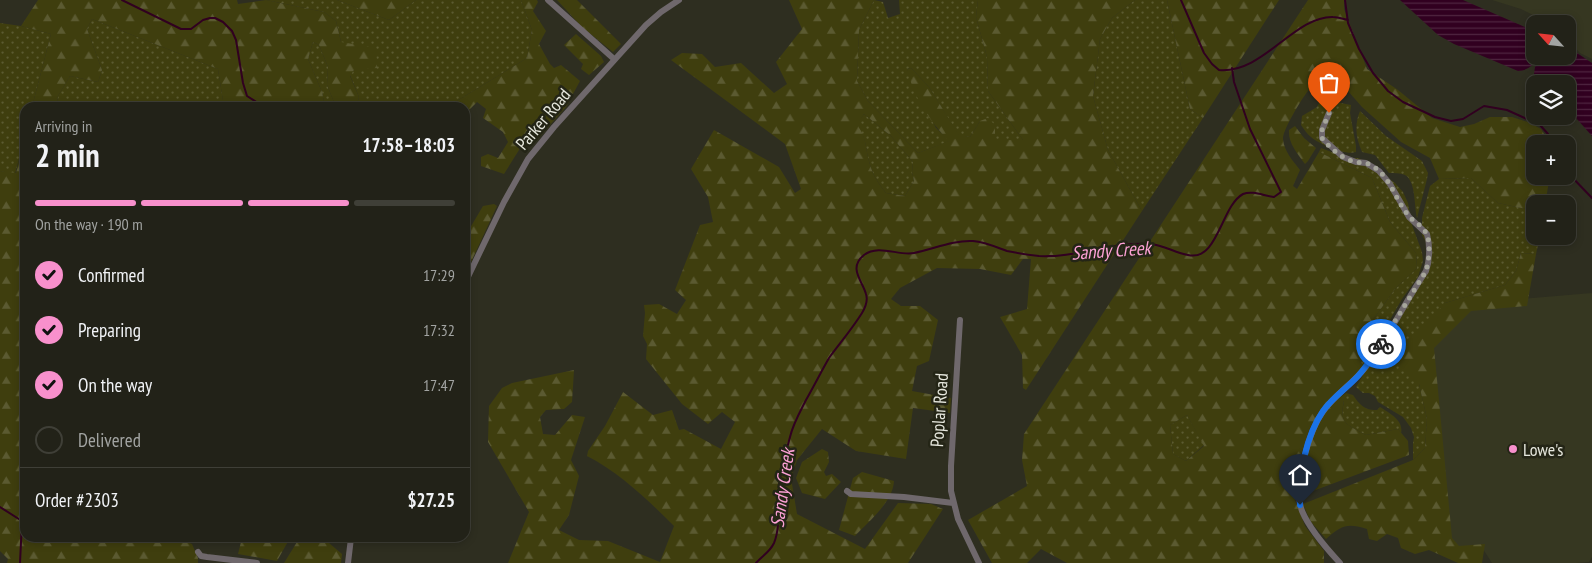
<!DOCTYPE html>
<meta charset="utf-8">
<style>
:root{--surface:#222218;--page:#2e2f25;--text:#f1f3f6;--muted:#a2a4a2;--line:#3f3f37;--accent:#f890cc}
body{margin:0;font-family:"PT Sans Narrow",sans-serif;background:var(--page);color:var(--text);height:100vh;display:flex;flex-direction:column;font-size:19px;white-space:nowrap}
*{box-sizing:border-box;margin:0}
p{font-size:16px;color:var(--muted)}
.icon{flex:none;width:28px;height:28px;fill:none;stroke:currentColor;stroke-width:2;stroke-linecap:round;stroke-linejoin:round}
.map{position:relative;flex:1;overflow:hidden}
.details{position:absolute;left:20px;top:102px;width:450px;height:440px;display:flex;flex-direction:column;background:var(--surface);border-radius:15px;box-shadow:0 2px 8px #0003,0 0 0 1px var(--line)}
.details>*{flex:none}
.needle{width:32px;rotate:297deg}
.fabs{position:absolute;left:1526px;top:15px;display:grid;gap:10px}
.fabs a{display:grid;place-items:center;width:50px;height:50px;border-radius:10px;background:var(--surface);box-shadow:0 2px 8px #0003,0 0 0 1px var(--line);font-size:25px}
.pin{position:absolute;display:grid;place-items:center;width:42px;height:42px;color:#fff;margin:-51px -21px;border-radius:50% 50% 50% 0;rotate:-45deg;box-shadow:0 0 5px #0007}
.pin .icon{rotate:45deg}
.courier{position:absolute;display:grid;place-items:center;width:50px;height:50px;margin:-25px;border:4px solid #1a73e8;border-radius:50%;background:#fff;color:#222;box-shadow:0 1px 6px #0007}
.overview em{font-style:normal;font-weight:700}
.overview div{display:flex;flex-direction:column-reverse}
.overview{display:flex;align-items:center;justify-content:space-between;height:85px;padding:0 15px}
h1{font-size:32px;font-weight:700;line-height:38px}
.bar{display:grid;grid-template-columns:repeat(4,1fr);gap:8px 5px;align-content:center;height:60px;padding:0 15px}
.bar i{height:6px;border-radius:4px;background:var(--line)}
.bar .current{background:var(--accent)}
.bar p{grid-column:span 4}
.line{display:flex;align-items:center;gap:12px;padding:0 15px;border-top:1px solid var(--line)}
.line div{flex:1}
ol{padding:0 15px;list-style:none}
li{display:flex;align-items:center;gap:15px;height:55px}
li p{margin-inline-start:auto}
li .icon{padding:5px;border-radius:50%;background:var(--accent);color:#111;stroke-width:4}
li:last-child{color:var(--muted)}
li i{width:28px;height:28px;border:2px solid var(--line);border-radius:50%}
.map>svg:first-child{display:block}
</style>
<div class="map">
<svg width="1592" height="563" viewBox="0 0 1592 563">
<defs>
<pattern id="grass-dots" width="8" height="8" patternUnits="userSpaceOnUse" patternTransform="scale(1.25)"><rect width="8" height="8" fill="#3f3e0e"/><path d="M2 2h.1M6 6h.1" fill="none" stroke="#5b5a31" stroke-width="1.8" stroke-linecap="round"/></pattern>
<pattern id="forest-firs" width="22" height="20" patternUnits="userSpaceOnUse" patternTransform="scale(1.25)"><rect width="22" height="20" fill="#3f3e0e"/><path d="M5 1l3.5 6h-7zM16 11l3.5 6h-7z" fill="#5b5a31"/></pattern>
<pattern id="water-rules" width="6" height="5" patternUnits="userSpaceOnUse" patternTransform="scale(1.25)"><rect width="6" height="5" fill="#310020"/><path d="M0 2.5h6" fill="none" stroke="#4f2540"/></pattern>
</defs>
<rect width="100%" height="100%" fill="#2e2e20"/>
<path fill="#363721" d="M1492,0h100v59l-12,-6 -12,-13v-16h-17l-30,-15z
M1592,293v264l-3,5 -13,1h-84l-9,-14 -35,1 -21,-207 36,-39z"/>
<path fill="url(#grass-dots)" d="M266,0h71l52,20 27,-20h105l11,30 -5,28 -80,49h-91l3,-10 -9,-22 4,-5 -13,-28 -5,-21 -12,-9z
M874,0l9,2 5,16 12,-4 -1,-14h79l-2,17 11,40 1,34 35,49h-28l-15,-19 -10,16 -11,-1 -30,-49 -18,-19 -4,1 29,59 14,13 -32,12 -50,-52 -11,-20 2,-51z
M1135,0h32l23,109 13,9 -61,93 -34,-61 -15,-54 7,-57 12,-21z
M92,19l126,50 6,38 -168,1 2,-12 12,-20 28,6 4,-12 -15,-41z
M0,23l21,3 30,8 -19,73 -7,1v28l-10,38 -15,-3z
M313,42l6,3 9,22 -1,18 9,22h-11l-3,-15 -14,-33z
M1321,99l30,6 -1,8 6,33v6c-10,4 -37,-8 -45,-15 -4,-3 -7,-8 -10,-12l1,-9 15,-9z
M1360,111l26,25 36,25 6,12 -1,6 -10,39c-3,-12 -1,-37 -12,-43 -5,-2 -11,-2 -16,-2l-14,-18 -13,-3c-6,-14 -8,-26 -2,-41z
M864,114l27,22 22,26 -1,10 2,9 -9,15 -19,-3c-8,-10 -14,-19 -17,-32 -4,-14 -2,-24 -13,-36z
M1321,148l26,10h11l8,4 29,21 8,9 5,11 4,22 10,27 1,9 -5,16 -16,22 -41,71 -1,-32 35,-49 22,-21 -1,-15 -26,-31 -18,-44 -53,-26z
M1471,178l27,25 37,8v25h5l-4,18 -15,-1 -5,18 -11,14 -60,18 -26,81 8,35 -2,29 -12,12v-17l1,-6 -3,-9 -8,-11 -25,-15 -3,-6 -6,-3h-6l-7,-6 75,-123v-12l-9,-17v-17l8,-32 9,-7z
M1346,393l7,2c6,9 12,16 24,15l3,-3c9,6 24,13 21,26l-3,-4 -32,6c-19,-11 -27,-10 -22,-34l-5,-3z
M1187,415l17,30 -18,16 -13,-7 -3,-29z"/>
<path fill="url(#forest-firs)" fill-rule="evenodd" d="M38,0h199l1,4 28,-4 58,12 12,9 5,21 35,6 1,20 -23,2 -4,6 9,21 -3,10h-20l-9,-22 1,-18 -9,-22 -6,-3 -5,17 14,33 3,15h-101l-6,-38 -126,-50 -5,10 15,41 -4,12 -28,-6 -12,20 -2,11h-24l19,-73 -30,-8z
M337,0h79l-27,20z
M521,0h16l1,2 -5,9 13,20 -7,13 11,20 4,4 7,-3 19,16 -14,26 -33,37 -9,-2 -20,32 -23,-8v-9l7,-3 10,4 10,-16 -5,-10 -20,-14 3,-9 -9,-7 -12,12v-6l-18,-1 80,-49 5,-28z
M557,0h20l44,44 -8,8 -31,-25z
M789,0h85l-15,30 -2,51 11,20 50,52 31,-12c-21,-22 -34,-42 -42,-72l4,-1 18,19 30,48 11,2 10,-16 8,-3 7,7v15h28l-35,-49 -1,-34 -11,-40 2,-17h157l-23,18 -12,21 -7,57 15,54 34,61 -116,179 -3,-2 -1,-33 -22,-38 27,-8 4,-50h-8l-12,16 -31,-6 -43,-1 -37,20 -9,11 10,7h19l18,14 -9,41 -12,5 -5,25 39,7 -1,15 -37,-5 -7,51 -50,-8 -34,-22 -25,31 -6,18 6,36 68,35 33,-46 33,1 12,5 -35,54h-400l21,-51 -41,-70 1,-36 13,-18 10,-5 62,-13 -2,32 -8,7 -18,1 -6,7 3,17 12,1 17,-20 13,2 -14,43 8,16 -10,39 -10,15 20,10 29,1 52,21 14,-36c-26,-26 -54,-53 -87,-70l1,-5 17,-25 18,-34 30,23 19,-5 7,20 5,-1 37,20 14,-27 -13,-10 -14,12 -26,-20 -36,-45 1,-15 -4,-8 2,-23 -1,-8 15,-1 18,10 9,-14 -11,-10 25,-65 13,-3 -5,-25 -17,-28 23,-39 65,37 16,26 6,-4 -16,-45 -114,-84 11,-7 20,1 13,13 26,-4 33,30 13,-9 -11,-22 26,-33zM864,114l27,22 22,26 -1,10 2,9 -9,15 -19,-3c-8,-10 -14,-19 -17,-32 -4,-14 -2,-24 -12,-36z
M1167,0h112l-76,118 -13,-9z
M1308,0h36v9l23,60 31,21 34,28 28,9 14,-3 16,-7h22l16,5 13,7 9,15h-15v32h15l-5,28h-10v7l-37,-8 -27,-25 -32,1 -9,-21 -29,-16 -39,-35 -28,-32c-5,2 -13,3 -18,7 -8,5 -34,48 -33,57 1,12 10,22 17,31l-7,16 4,3 22,-37 53,26 18,44 26,31 1,15 -22,21 -35,49 1,32 -38,37 -13,21 -9,27 -6,45 10,26 19,25v12h-257l-26,-14 -14,14h-35l-24,-43 59,-34 -5,-26 2,-26zM1187,415l17,31 -18,15 -13,-7 -3,-29z
M576,34l25,22 3,6 -15,13 -8,-6 2,-5 -19,-19z
M1295,126l9,12 12,10 -8,13 -3,3c-8,-11 -17,-21 -16,-34z
M25,136v402h153l14,6 6,14v5h-191l1,-4 -8,-8v-380l16,2z
M494,204l3,2 -32,69v-51l5,4 13,-22z
M1521,253l15,1 -9,52 -56,5 -37,37 18,190 7,8 26,-2 -3,19h-24l-29,-13 -14,4 -14,-6 -3,-10 -11,-4 -10,7 -8,-2 -2,-10c-20,-6 -25,-4 -41,10l-15,-17 -8,-18 110,-44 12,-12 2,-29 -8,-35 -23,-25 49,-56 60,-18 11,-14z
M1339,398l5,2c-5,25 3,24 22,35l32,-6 10,12 1,14 -104,39 -3,-3c6,-37 8,-67 37,-93z
M822,449l6,3 1,10 -5,10 2,4 6,-2 9,8 -16,17 -23,-6 -6,-15 6,-16z
M862,472l32,9c-1,21 -25,40 -39,55l-16,-6 14,-52z
M242,538h48l-13,23 -39,-7z
M314,538l15,5 13,11 -1,9h-57l13,-21z"/>
<path fill="url(#water-rules)" d="M1400,0h63l69,30 3,4v22l3,1c-5,9 -10,13 -20,14l-64,-27 -16,-9z
M1568,47l24,16v73l-24,-27v-25h-25l-9,-10 1,-7 10,-11h23z"/>
<g fill="none" stroke-linecap="round" stroke-linejoin="round">
<path stroke="#310020" stroke-width="2" d="M122,0l59,29h10l12,-9 7,-2h5l8,4 9,9 4,9 7,43 4,13 11,7 23,-1 1,6
M1181,0l23,53 8,11 7,6c44,4 75,-54 114,-53 5,0 10,2 15,3
M1345,0l3,23 11,26 14,24 15,18 15,11 32,15 16,4 12,-2 21,-13 23,4 33,15 8,9 6,10
M1568,173l24,25
M0,507l22,14
M20,563l2,-42
M756,563c6,-7 14,-11 18,-20 7,-17 3,-38 5,-56 1,-17 7,-34 11,-50 3,-13 10,-25 16,-37 8,-14 15,-28 23,-42 11,-15 23,-29 33,-45 3,-5 6,-13 4,-19 -4,-14 -18,-26 -2,-39 15,-11 34,1 50,-2 20,-4 39,-13 59,-12 12,1 23,6 34,10 10,2 22,4 32,5 37,2 74,-15 111,-12 14,1 25,9 38,11 30,7 33,-49 55,-61 10,-4 21,2 31,3l7,-5 -31,-63 -16,-47 -2,-14"/>
<path stroke="#6f686c" stroke-width="6" d="M548,0l66,59
M1329,113l-7,17v8l21,19 13,5 10,1 13,8 11,13 19,33 18,17c3,11 3,26 -1,37 -21,31 -38,67 -61,97 -12,15 -29,26 -40,41 -16,20 -32,77 -23,102 8,19 24,37 38,52
M465,283l39,-81 24,-43 26,-32 92,-102 15,-13 18,-12
M960,320l-9,146v25l7,28 21,44
M847,491l4,3 53,3 49,6
M198,552l3,4 6,1 50,6
M348,563l3,-25"/>
</g>
<g fill="none" stroke-linecap="round" stroke-linejoin="round">
<path stroke="#a6a69b" stroke-width="5" stroke-dasharray="0 9" d="M1329,113l-7,17v8c8,10 21,22 34,24 5,1 10,0 15,3 20,11 24,36 39,52 4,5 13,9 16,16 5,9 3,28 0,38l-45,73"/>
<path stroke="#1a73e8" stroke-width="6" d="M1300,505c-3,-28 7,-71 23,-94 9,-13 24,-23 35,-35 9,-10 16,-21 23,-32"/>
</g>
<circle fill="#f890cc" stroke="#242516" stroke-width="2" cx="1513" cy="449" r="5"/>
<g text-anchor="middle" dominant-baseline="central" stroke-width="5" stroke-linejoin="round" paint-order="stroke">
<g font-size="18" fill="#e6e7dd" stroke="#242516">
<text transform="translate(543 119) rotate(-50)">Parker Road</text>
<text transform="translate(939 410) rotate(-86)">Poplar Road</text>
</g>
<g font-size="18" fill="#e6e7dd" stroke="#242516" text-anchor="start">
<text x="1523" y="449">Lowe's</text>
</g>
<g font-size="19" font-style="italic" fill="#fca1d5" stroke="#242516">
<text transform="translate(1111 250) rotate(-4)">Sandy Creek</text>
<text transform="translate(782 488) rotate(-82)">Sandy Creek</text>
</g>
</g>
</svg>
<div class="fabs">
<a><svg class="needle" viewBox="-14 -14 28 28"><path d="M0-13l5 13h-10z" fill="#e53935"/><path d="M0 13l5-13h-10z" fill="#a2a4a2"/></svg></a>
<a><svg class="icon" aria-label="layers" viewBox="0 0 24 24"><path d="M12 4l9 5-9 5-9-5zM3 14l9 5 9-5"/></svg></a>
<a>+</a>
<a>−</a>
</div>
<div class="pin" style="left:1329px;top:113px;background:#ea580c"><svg class="icon" aria-label="bag" viewBox="0 0 24 24"><path d="M5 8h14l-1 12H6zM9 8a3 3 0 0 1 6 0"/></svg></div>
<div class="pin" style="left:1300px;top:505px;background:#1f2937"><svg class="icon" aria-label="home" viewBox="0 0 24 24"><path d="M3 11l9-7 9 7M6 9v11h12V9"/></svg></div>
<div class="courier" style="left:1381px;top:344px"><svg class="icon" aria-label="bike" viewBox="0 0 24 24"><circle cx="6" cy="16" r="4"/><circle cx="18" cy="16" r="4"/><path d="M6 16l4-8h5l3 8M10 8l3 8H6M13 5h3"/></svg></div>
<section class="details">
<div class="overview"><div><h1>2 min</h1><p>Arriving in</p></div><em>17:58–18:03</em></div>
<div class="bar"><i class="current"></i><i class="current"></i><i class="current"></i><i></i><p>On the way · 190 m</p></div>
<ol>
<li><svg class="icon" aria-label="check" viewBox="0 0 24 24"><path d="M5 12l5 5 9-10"/></svg>Confirmed<p>17:29</p></li>
<li><svg class="icon" aria-label="check" viewBox="0 0 24 24"><path d="M5 12l5 5 9-10"/></svg>Preparing<p>17:32</p></li>
<li><svg class="icon" aria-label="check" viewBox="0 0 24 24"><path d="M5 12l5 5 9-10"/></svg>On the way<p>17:47</p></li>
<li><i></i>Delivered</li>
</ol>
<div class="line" style="height:65px"><div>Order #2303</div><b>$27.25</b></div>
</section>
</div>
